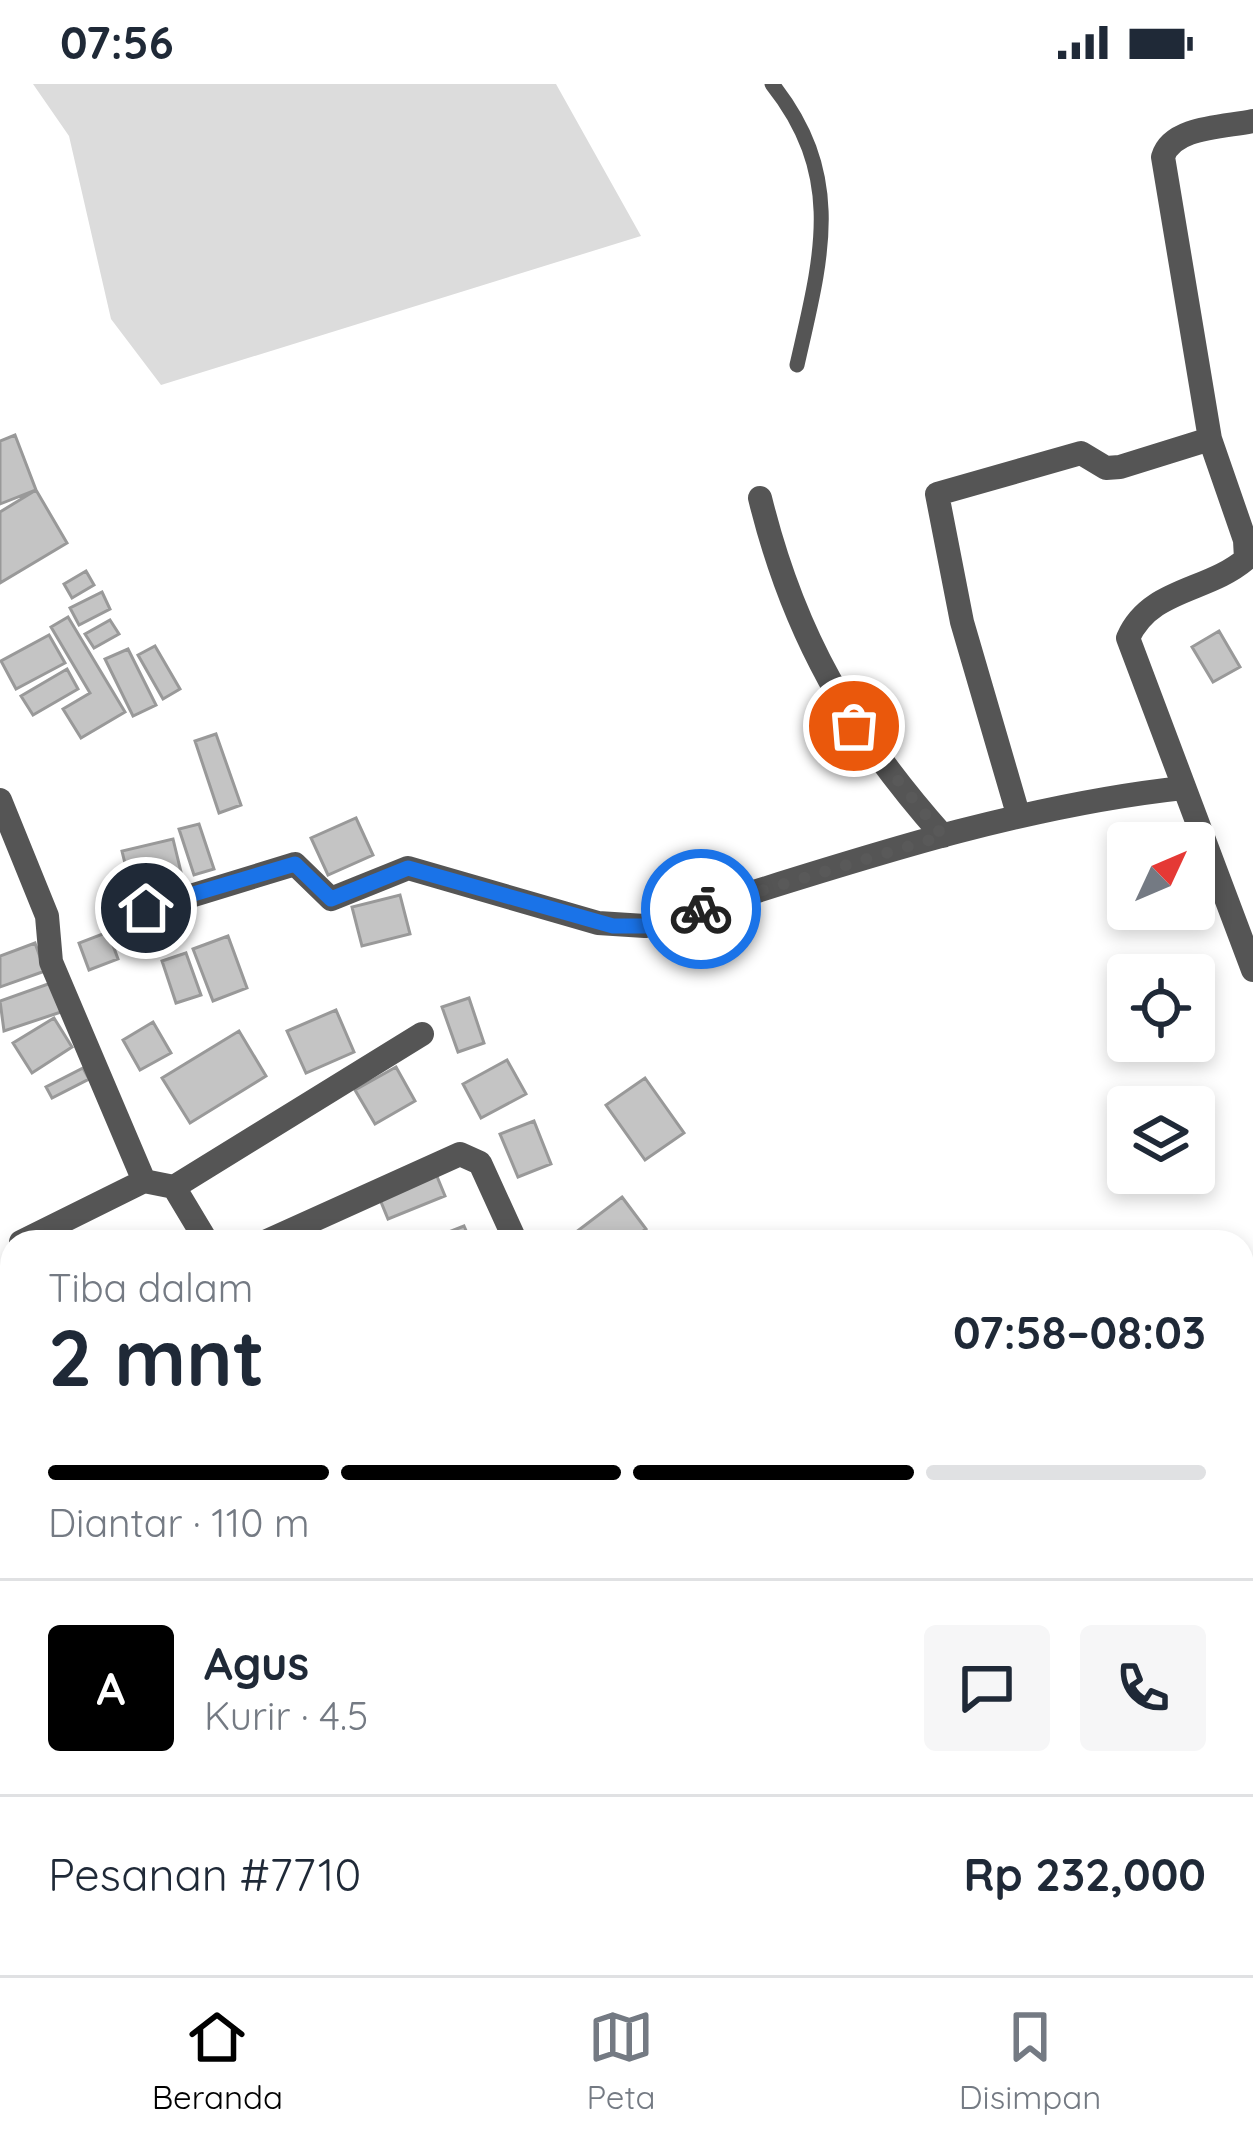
<!DOCTYPE html>
<html lang="id">
<meta charset="utf-8">
<style>
:root{--surface:#fff;--page:#f6f6f7;--text:#1f2937;--muted:#747a83;--line:#e0e1e3;--accent:#000}
body{margin:0;font-family:Quicksand,sans-serif;background:var(--page);color:var(--text);height:100vh;display:flex;flex-direction:column;font-size:45px;white-space:nowrap}
*{box-sizing:border-box;margin:0}
p{font-size:39px;color:var(--muted)}
.icon{flex:none;width:66px;height:66px;fill:none;stroke:currentColor;stroke-width:2;stroke-linecap:round;stroke-linejoin:round}
.map{position:relative;flex:1;overflow:hidden}
.drawer{position:absolute;left:0px;top:1146px;width:1254px;height:747px;display:flex;flex-direction:column;background:var(--surface);border-radius:36px 36px 0 0;box-shadow:0 6px 18px #0003}
.drawer>*{flex:none}
.needle{width:78px;rotate:46deg}
.tools{position:absolute;left:1107px;top:738px;display:grid;gap:24px}
.tools a{display:grid;place-items:center;width:108px;height:108px;border-radius:12px;background:var(--surface);box-shadow:0 6px 18px #0003;font-size:60px}
.pin{position:absolute;display:grid;place-items:center;width:102px;height:102px;color:#fff;margin:-51px;border:6px solid #fff;border-radius:50%;box-shadow:0 3px 12px #0007}
.courier{position:absolute;display:grid;place-items:center;width:120px;height:120px;margin:-60px;border:9px solid #1a73e8;border-radius:50%;background:#fff;color:#222;box-shadow:0 3px 15px #0007}
.headline em{font-style:normal;font-weight:700}
.headline div{display:flex;flex-direction:column-reverse}
.headline{display:flex;align-items:center;justify-content:space-between;height:204px;padding:0 48px}
h1{font-size:78px;font-weight:700;line-height:90px}
.bar{display:grid;grid-template-columns:repeat(4,1fr);gap:18px 12px;align-content:center;height:144px;padding:0 48px}
.bar i{height:15px;border-radius:9px;background:var(--line)}
.bar .current{background:var(--accent)}
.bar p{grid-column:span 4}
.line{display:flex;align-items:center;gap:30px;padding:0 48px;border-top:3px solid var(--line)}
.line div{flex:1}
.round{display:grid;place-items:center;flex:none;width:126px;height:126px;border-radius:12px;background:var(--page)}
.status{display:flex;justify-content:space-between;align-items:center;height:84px;padding:0 60px;background:var(--surface);direction:ltr}
.status svg{height:33px;fill:currentColor}
.menu{display:flex;justify-content:space-around;align-items:center;height:168px;border-top:3px solid var(--line);background:var(--surface);font-size:33px;color:var(--muted)}
.menu a{display:grid;justify-items:center;gap:6px}
.menu .current{color:var(--accent)}
.map>svg:first-child{display:block}
</style>
<div class="status"><b>07:56</b><svg viewBox="0 0 49 12"><path d="M0 12V9h3v3zM5 12V6h3v6zM10 12V3h3v9zM15 12V0h3v12zM26 1h20v11H26zM47 4h2v5h-2z"/></svg></div>
<div class="map">
<svg width="1253" height="1891" viewBox="0 0 1253 1891">
<rect width="100%" height="100%" fill="#fff"/>
<path fill="#dcdcdc" d="M33,0h523l85,152 -480,149 -50,-66 -42,-183z"/>
<path fill="#c4c4c4" stroke="#999" stroke-width="3" d="M15,351l21,55 -36,14v-63z
M36,406l31,53 -67,40v-71z
M86,487l8,14 -22,13 -8,-14z
M102,508l8,17 -31,16 -9,-17z
M68,533l57,95 -44,26 -18,-29 27,-16 -39,-66z
M110,536l9,14 -25,14 -9,-14z
M1219,547l21,36 -27,15 -21,-35z
M49,551l16,28 -49,26 -15,-28z
M155,562l25,43 -17,10 -25,-44z
M128,565l28,56 -23,11 -28,-57z
M67,585l11,20 -45,26 -12,-19z
M216,650l25,71 -22,8 -24,-72z
M356,734l17,37 -45,20 -17,-37z
M199,740l15,45 -20,6 -15,-46z
M173,755l8,33 -51,12 -8,-33z
M400,811l10,39 -48,12 -10,-39z
M176,814l12,33 -46,18 -13,-32z
M108,848l10,27 -29,11 -10,-27z
M228,852l19,52 -34,13 -20,-52z
M35,859l10,28 -45,16v-31z
M186,869l15,42 -25,8 -14,-42z
M51,899l10,29 -57,19 -4,-30z
M469,914l15,45 -26,9 -16,-45z
M336,926l18,42 -48,21 -19,-42z
M54,934l18,29 -40,26 -19,-30z
M153,938l18,31 -31,17 -17,-30z
M239,947l27,45 -76,47 -28,-45z
M507,976l19,34 -45,24 -18,-34z
M396,983l19,34 -40,23 -20,-34z
M83,984l6,11 -37,19 -6,-11z
M645,994l39,55 -39,27 -39,-55z
M534,1037l17,43 -33,13 -18,-43z
M436,1090l9,22 -57,23 -9,-22z
M622,1113l24,32 -18,13h-65z
M464,1142l7,16 -45,-1z
M12,1247v358l-12,-20v-330z
M1253,1846v42l-118,3 26,-10h81v-31z
M181,1881h411l6,10h-411z
M922,1881h44l2,5 -42,5z"/>
<g fill="none" stroke-linecap="round" stroke-linejoin="round">
<path stroke="#555" stroke-width="15" d="M772,0c74,93 49,175 25,281
M0,1829l5,5 -5,5
M52,1881l9,10"/>
<path stroke="#555" stroke-width="24" d="M1253,37c-27,6 -81,5 -90,36l47,282 35,101 1,19c-38,33 -96,29 -118,79l125,332
M760,414c34,138 90,233 183,338
M0,716l47,116 4,46 93,219 30,6 33,55
M1018,730l-56,-192 -25,-128 144,-41 25,15 14,-1 90,-28
M112,836l183,-56 36,35 77,-31 190,55 47,3c177,-54 354,-118 538,-138
M174,1103l248,-153
M21,1158l123,-61
M265,1158l195,-88 20,9 36,79
M1242,1393l11,-5
M1242,1702l11,29
M635,1881l6,10
M833,1891l22,-10"/>
</g>
<g fill="none" stroke-linecap="round" stroke-linejoin="round">
<path stroke="#595959" stroke-width="12" stroke-dasharray="0 21.6" d="M701,825l242,-73 -89,-110"/>
<path stroke="#1a73e8" stroke-width="15" d="M146,824l149,-44 36,35 77,-31 205,58h32l56,-17"/>
</g>
</svg>
<div class="tools">
<a><svg class="needle" viewBox="-14 -14 28 28"><path d="M0-13l5 13h-10z" fill="#e53935"/><path d="M0 13l5-13h-10z" fill="#747a83"/></svg></a>
<a><svg class="icon" aria-label="locate" viewBox="0 0 24 24"><circle cx="12" cy="12" r="6"/><path d="M12 2v4M12 18v4M2 12h4M18 12h4"/></svg></a>
<a><svg class="icon" aria-label="layers" viewBox="0 0 24 24"><path d="M12 4l9 5-9 5-9-5zM3 14l9 5 9-5"/></svg></a>
</div>
<div class="pin" style="left:854px;top:642px;background:#ea580c"><svg class="icon" aria-label="bag" viewBox="0 0 24 24"><path d="M5 8h14l-1 12H6zM9 8a3 3 0 0 1 6 0"/></svg></div>
<div class="pin" style="left:146px;top:824px;background:#1f2937"><svg class="icon" aria-label="home" viewBox="0 0 24 24"><path d="M3 11l9-7 9 7M6 9v11h12V9"/></svg></div>
<div class="courier" style="left:701px;top:825px"><svg class="icon" aria-label="bike" viewBox="0 0 24 24"><circle cx="6" cy="16" r="4"/><circle cx="18" cy="16" r="4"/><path d="M6 16l4-8h5l3 8M10 8l3 8H6M13 5h3"/></svg></div>
<section class="drawer">
<div class="headline"><div><h1>2 mnt</h1><p>Tiba dalam</p></div><em>07:58–08:03</em></div>
<div class="bar"><i class="current"></i><i class="current"></i><i class="current"></i><i></i><p>Diantar · 110 m</p></div>
<div class="line" style="height:216px"><b class="round" style="background:var(--accent);color:#fff">A</b><div><b>Agus</b><p>Kurir · 4.5</p></div><a class="round"><svg class="icon" aria-label="chat" viewBox="0 0 24 24"><path d="M4 5h16v11H9l-5 4z"/></svg></a><a class="round"><svg class="icon" aria-label="phone" viewBox="0 0 24 24"><path d="M5 4h4l2 5-3 2q2 4 5 5l2-3 5 2v4C11 20 4 13 5 4z"/></svg></a></div>
<div class="line" style="height:156px"><div>Pesanan #7710</div><b>Rp 232,000</b></div>
</section>
</div>
<nav class="menu">
<a class="current"><svg class="icon" aria-label="home" viewBox="0 0 24 24"><path d="M3 11l9-7 9 7M6 9v11h12V9"/></svg>Beranda</a>
<a><svg class="icon" aria-label="map" viewBox="0 0 24 24"><path d="M3 6l6-2 6 2 6-2v14l-6 2-6-2-6 2zM9 4v14M15 6v14"/></svg>Peta</a>
<a><svg class="icon" aria-label="saved" viewBox="0 0 24 24"><path d="M7 4h10v16l-5-4-5 4z"/></svg>Disimpan</a>
</nav>
